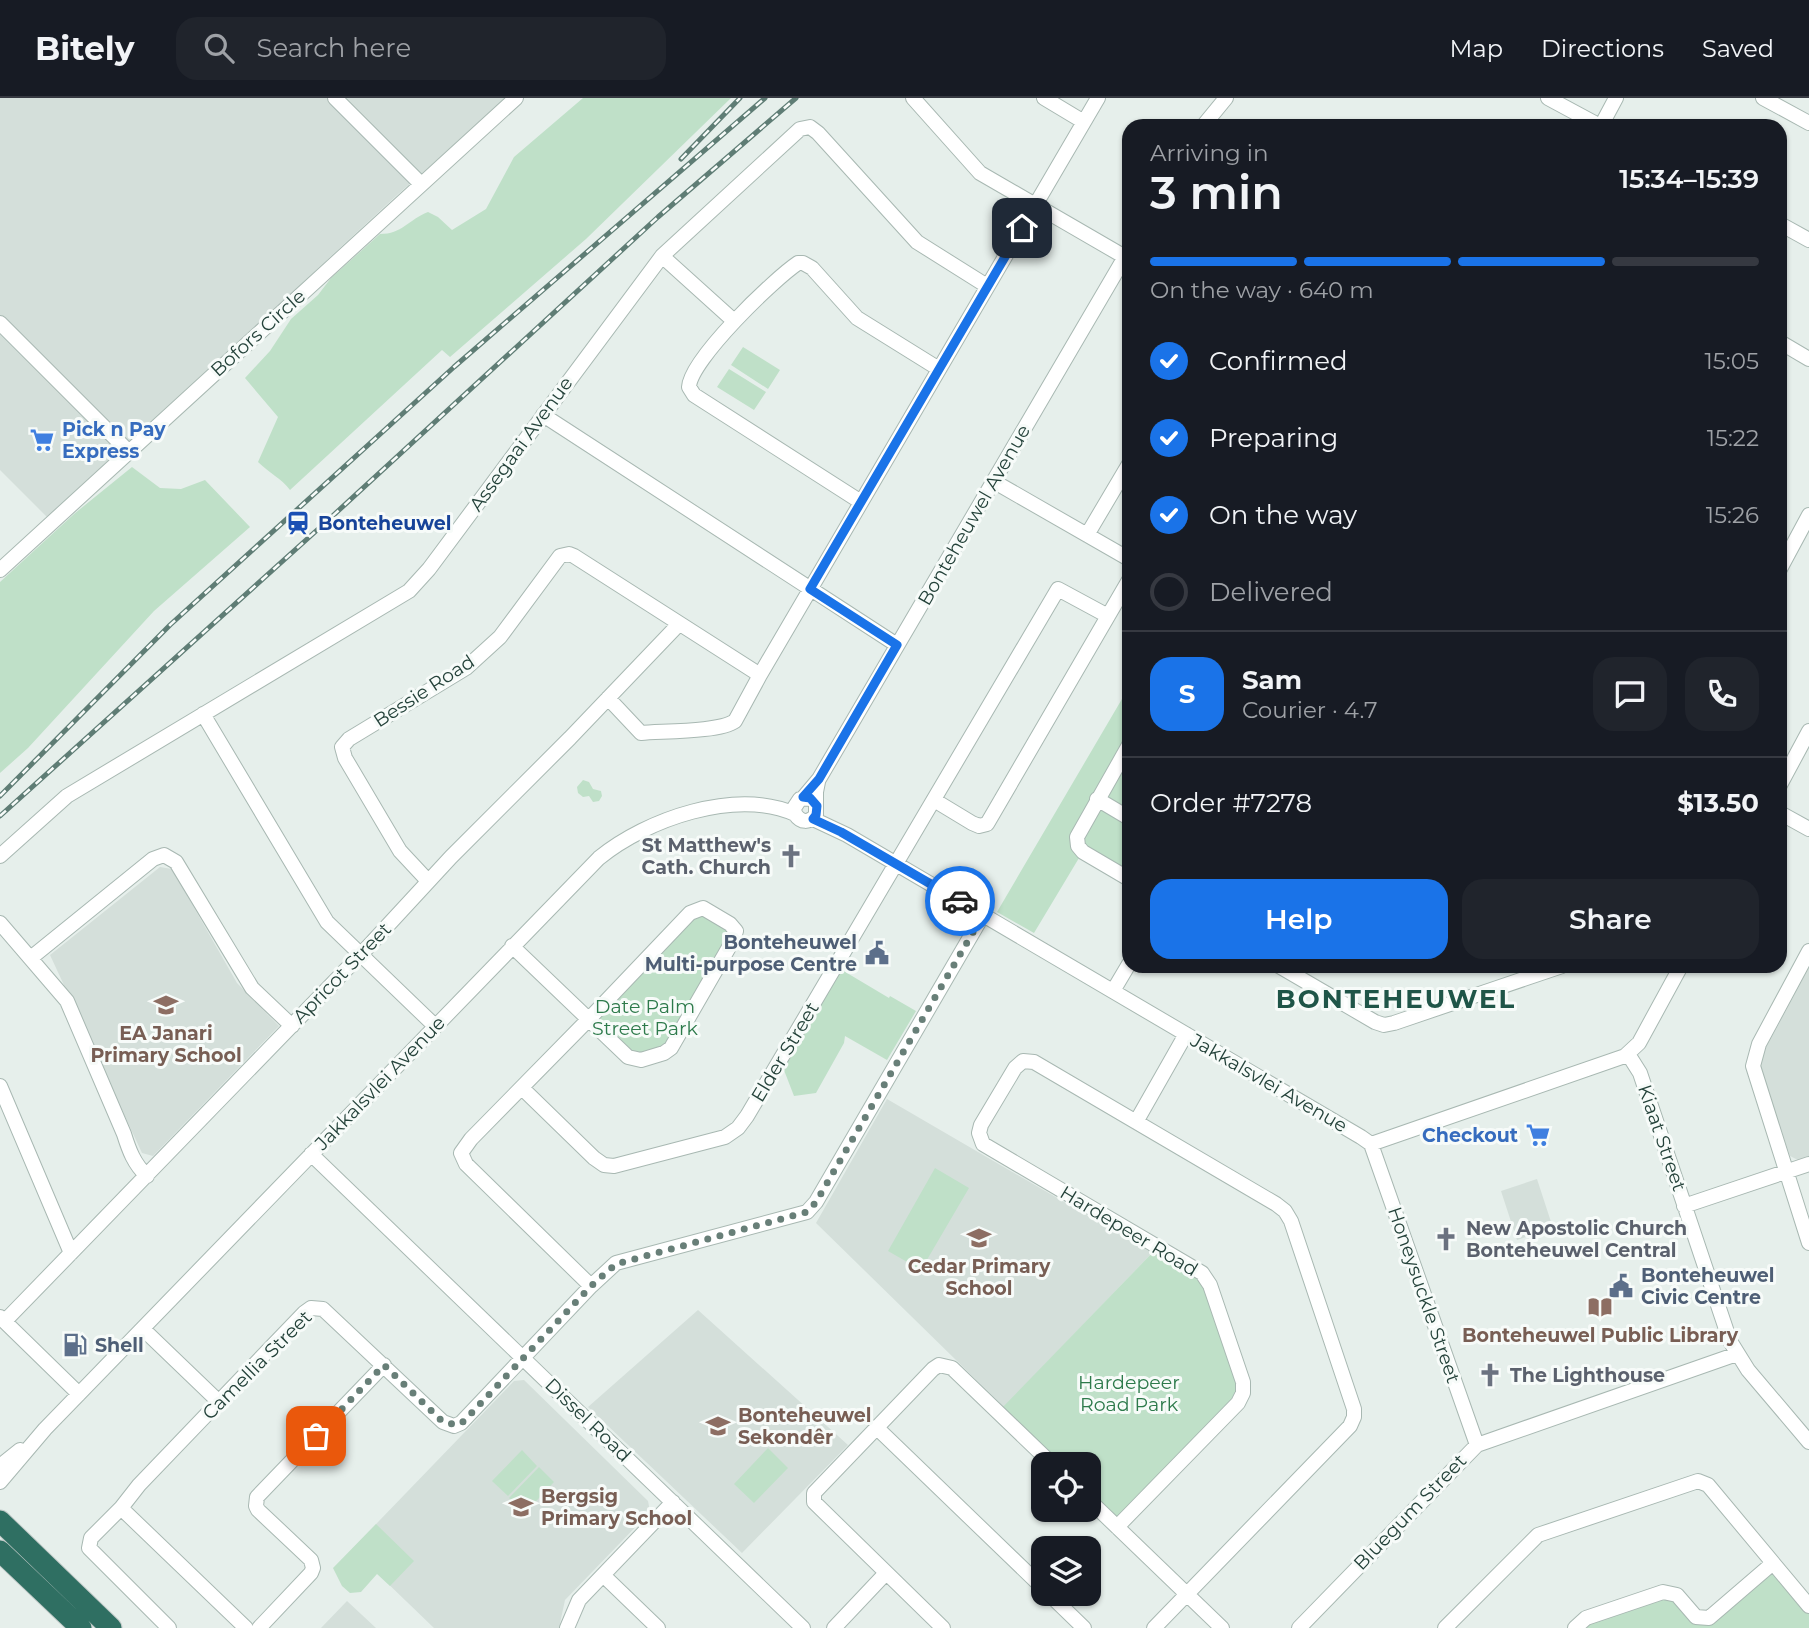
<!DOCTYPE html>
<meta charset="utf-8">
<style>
:root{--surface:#171b24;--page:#20242c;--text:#f1f3f6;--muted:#9ea1a6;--line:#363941;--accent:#1a73e8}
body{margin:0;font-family:Montserrat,sans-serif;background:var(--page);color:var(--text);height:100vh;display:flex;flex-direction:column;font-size:26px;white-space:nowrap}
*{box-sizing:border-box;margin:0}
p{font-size:23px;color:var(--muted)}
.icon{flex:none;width:38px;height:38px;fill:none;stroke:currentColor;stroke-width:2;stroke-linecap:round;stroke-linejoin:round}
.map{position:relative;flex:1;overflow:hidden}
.panel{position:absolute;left:1122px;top:21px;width:665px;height:854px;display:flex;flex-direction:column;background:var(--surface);border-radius:21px;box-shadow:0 2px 5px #0004}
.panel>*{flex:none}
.buttons{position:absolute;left:1031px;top:1354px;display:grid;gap:14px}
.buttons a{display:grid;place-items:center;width:70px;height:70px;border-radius:14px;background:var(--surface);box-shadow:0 2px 5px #0004;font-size:35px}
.pin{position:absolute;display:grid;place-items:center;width:60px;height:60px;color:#fff;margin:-30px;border-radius:14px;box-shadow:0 4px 10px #0006}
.courier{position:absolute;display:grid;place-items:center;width:70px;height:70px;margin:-35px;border:5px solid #1a73e8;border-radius:50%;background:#fff;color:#222;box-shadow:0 2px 9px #0007}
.overview em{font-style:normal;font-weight:600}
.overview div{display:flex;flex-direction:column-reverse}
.overview{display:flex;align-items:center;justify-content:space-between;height:119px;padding:0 28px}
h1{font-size:46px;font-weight:600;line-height:52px}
.bar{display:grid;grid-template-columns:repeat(4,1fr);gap:10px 7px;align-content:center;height:84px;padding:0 28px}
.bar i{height:9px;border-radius:5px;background:var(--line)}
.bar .current{background:var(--accent)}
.bar p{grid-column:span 4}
.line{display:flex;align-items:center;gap:18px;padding:0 28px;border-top:2px solid var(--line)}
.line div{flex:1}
.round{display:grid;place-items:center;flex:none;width:74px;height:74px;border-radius:21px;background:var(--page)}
ol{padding:0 28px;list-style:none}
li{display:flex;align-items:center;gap:21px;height:77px}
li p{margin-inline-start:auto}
li .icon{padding:7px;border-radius:50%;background:var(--accent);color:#fff;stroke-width:4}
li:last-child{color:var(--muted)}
li i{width:38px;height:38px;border:4px solid var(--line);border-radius:50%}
.cta{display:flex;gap:14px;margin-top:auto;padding:14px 28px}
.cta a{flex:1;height:80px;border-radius:21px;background:var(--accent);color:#fff;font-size:28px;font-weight:600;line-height:80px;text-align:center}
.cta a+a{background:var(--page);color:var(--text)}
header{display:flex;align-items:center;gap:42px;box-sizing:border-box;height:98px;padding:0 35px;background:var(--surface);border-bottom:2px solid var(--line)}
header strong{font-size:33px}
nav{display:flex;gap:38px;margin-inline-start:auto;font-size:24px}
.search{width:490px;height:63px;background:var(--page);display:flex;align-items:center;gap:18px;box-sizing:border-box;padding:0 24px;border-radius:21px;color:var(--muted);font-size:26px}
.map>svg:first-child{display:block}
</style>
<header>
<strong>Bitely</strong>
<div class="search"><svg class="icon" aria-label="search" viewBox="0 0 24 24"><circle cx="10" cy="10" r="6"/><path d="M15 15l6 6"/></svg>Search here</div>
<nav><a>Map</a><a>Directions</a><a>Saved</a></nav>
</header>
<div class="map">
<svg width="1809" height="1530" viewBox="0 0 1809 1530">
<rect width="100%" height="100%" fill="#e6efeb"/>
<path fill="#d4dfda" d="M0,0h507l-111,98 -348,322 -48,-48z
M160,769l12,2 65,114 42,43 -126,130 -11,-3 -92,-198z
M1809,870v189l-11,3 -8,-4 -30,-85 2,-16z
M887,1001l265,154 -148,154 -188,-184z
M1537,1081l16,49 -36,12 -16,-49z
M698,1212l150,135 -106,108 -154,-146z
M524,1282l124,121 2,11 -85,88 -6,28h-125l-82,-79 162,-168z
M347,1503l29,27h-55z"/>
<path fill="#bfe0c8" d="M583,0h148l-145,141 -136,118 -8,-7 -152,140c-9,-12 -21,-17 -32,-28l20,-45 -33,-39 25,-27 21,-32 27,-24 13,-17 49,-44c22,0 28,-14 48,-22l10,5 14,13 34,-21 28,-52z
M743,249l37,23 -12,19 -37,-24z
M729,271l37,23 -12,18 -37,-23z
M132,369l28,21 21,1 24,-9 45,47 -96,84 -126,137 -28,25v-191l74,-68z
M1129,589v200l-50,-29 -45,75 -37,-21z
M583,682l6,2 4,7 8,2 1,5 -3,5 -6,1 -4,-6 -6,1 -5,-4 -1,-6z
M701,815l26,14 3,8 -61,107 -8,8 -27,4 -35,-37 94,-101z
M842,872l47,28 1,-2 26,15 -29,49 -42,-24 -1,7 -28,50 -22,3 -12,-31 55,-93z
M935,1070l34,20 -48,82 -33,-19z
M1155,1152l42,24 8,11 34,93 -4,21 -116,118h-3l-27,-22 -1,-30h-31l-57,-55z
M768,1350l20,20 -34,35 -20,-19z
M522,1352l15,16 -29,30 -16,-15z
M539,1369l15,15 -29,31 -16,-15z
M376,1426l38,37 -24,25 -13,-12 -16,18 -11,1 -8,-7 -9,-18z
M1771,1474l5,1 33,38v17h-229l82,-33 11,2 23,25z"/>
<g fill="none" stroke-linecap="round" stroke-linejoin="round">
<g stroke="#a8b8b2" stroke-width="16">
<path id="minor" d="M335,0l86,86
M913,0l67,75 145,84
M1044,0l40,24
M1548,0l52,28
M1763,0l46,25
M1203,28l23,-28
M1601,28l15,-28
M1780,126l29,16
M662,158l72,65
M0,225l128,128
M1780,244l29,17
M543,317l354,230
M993,383l136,78
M861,404l-167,-107 -5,-8c1,-27 85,-108 109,-124h5l9,5 45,50 82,51
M1087,437l42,-71
M1780,471l29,-54
M0,472l516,-472
M608,600l33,35c21,-2 79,-1 94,-12l25,-46 338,-577
M203,616l124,208 108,104
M1129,647l-52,92 1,9 5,6 46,27
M1780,687l29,-54
M803,700l16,-19 310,-529
M1097,701l32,19
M934,702l38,23 7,3 8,-2 142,-244
M815,704l-5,-4 -10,1 -6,9 1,6c6,9 14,9 21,1v-23l2,-10
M1780,715l29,16
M813,721l34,16 514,302 10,7
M0,758l67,-60 342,-205 20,-22 233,-313 138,-127 10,-2 8,6 99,109 70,44
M428,783l-28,-30 -55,-93 -3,-11 7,-8 117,-71 34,-31 60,-81 9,-2 5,2 186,119
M0,825l67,78 57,133c5,16 10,30 23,42
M512,848l116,111 13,3 23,-7 7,-5 61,-106 4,-11 -6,-7 -27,-16 -13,5 -101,106 -7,7 -111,113 -10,14 5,11 125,122
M1809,853l-50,93 -6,22 56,177
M32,859l121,-98 11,-4 12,7 76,126 40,38
M1279,868l96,56 9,3 10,-2 168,-57
M1113,893l16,-27
M1628,956l12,19 90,268 18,29 61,72
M0,988l71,167
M522,990l72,70 10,7 10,1 111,-29 13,-9 9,-12 311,-527 50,27
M1136,1024l50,-88
M1371,1046l254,-88 14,-13 42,-77
M1371,1046l106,301
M311,1056l492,474
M1684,1108l125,-42
M0,1219l79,77
M5,1223l361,-372 85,-92 119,-119 109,-114
M143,1231l76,73
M876,1329l167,161
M0,1368l20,-16
M0,1384l45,-53 554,-571c48,-39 136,-70 196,-44
M1088,1401l134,129
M121,1410l-30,30 -2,10 80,80
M1117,1429l121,-124 5,-10v-11l-33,-97 -8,-12 -219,-129 -4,-11 2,-8 34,-57 8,-7 11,1 242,142 9,7 6,10 63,188v8l-4,9 -196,202
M603,1477l55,53
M1049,1496l35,34
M246,1530l-125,-120 18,-23 165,-172 7,-5 12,1 120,113 11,4 7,-3 130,-137 25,-23 191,-51 9,-10 167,-287
M259,1530l52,-55 2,-5 -2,-8 -53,-50 -2,-4 1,-9 127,-132
M567,1530l12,-28 94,-98
M834,1530l52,-55
M943,1530l-129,-126v-9l119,-124 6,-4 13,3 101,97
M1299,1530l178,-183 260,-91
M1445,1530l93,-93 160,-54 10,4 101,121
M1575,1530l11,-10 77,-26 14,3 19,22 13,1 64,-55"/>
</g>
<g stroke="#c2cac8" stroke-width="23">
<path id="highway" d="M0,1423l111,107
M0,1453l81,77"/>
</g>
<use href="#minor" stroke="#fff" stroke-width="14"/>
<use href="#highway" stroke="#2f6f62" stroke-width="21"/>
<g stroke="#5f7d75" stroke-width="5">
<path id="rail" d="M681,61l59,-61
M0,698l170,-171 284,-258 311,-269
M0,718l326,-294 332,-305 138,-119"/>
</g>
<use href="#rail" stroke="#f7fbf9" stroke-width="2.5" stroke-dasharray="8" stroke-linecap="butt"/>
</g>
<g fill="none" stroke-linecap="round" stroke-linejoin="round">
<path stroke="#687f78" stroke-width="7" stroke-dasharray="0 12.6" d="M316,1338l68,-71 59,57 15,3 6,-4 127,-135 25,-22 191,-52 9,-10 167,-287 -23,-14"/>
<path stroke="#1a73e8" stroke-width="9" d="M960,803l-119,-69 -28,-13 3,-4 1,-9 -7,-8 -7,-1 16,-18 78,-134 -87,-56 212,-361"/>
</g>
<defs>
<g id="supermarket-bare" transform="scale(1.89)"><path d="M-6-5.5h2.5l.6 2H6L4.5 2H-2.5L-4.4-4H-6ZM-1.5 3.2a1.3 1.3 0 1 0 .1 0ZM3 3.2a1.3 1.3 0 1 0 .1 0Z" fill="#3f7fe0" stroke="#f7fbf9" stroke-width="2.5" paint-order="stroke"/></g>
<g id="station-bare" transform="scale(1.89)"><path d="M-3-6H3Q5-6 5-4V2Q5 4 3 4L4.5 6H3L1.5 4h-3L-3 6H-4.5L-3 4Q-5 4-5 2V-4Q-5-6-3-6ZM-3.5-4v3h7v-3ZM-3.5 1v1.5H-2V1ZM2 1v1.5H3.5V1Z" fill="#1a4fb4" stroke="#f7fbf9" stroke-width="2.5" paint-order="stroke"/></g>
<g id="church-bare" transform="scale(1.89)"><path d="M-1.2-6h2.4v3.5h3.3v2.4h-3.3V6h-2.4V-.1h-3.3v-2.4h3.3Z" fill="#6b7280" stroke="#f7fbf9" stroke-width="2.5" paint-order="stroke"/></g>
<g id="civic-bare" transform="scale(1.89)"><path d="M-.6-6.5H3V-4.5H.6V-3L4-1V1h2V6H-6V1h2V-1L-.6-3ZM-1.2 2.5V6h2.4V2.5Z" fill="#5c6f8a" stroke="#f7fbf9" stroke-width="2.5" paint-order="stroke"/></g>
<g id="school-bare" transform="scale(1.89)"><path d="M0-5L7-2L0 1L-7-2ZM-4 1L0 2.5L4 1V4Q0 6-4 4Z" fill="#8d6e63" stroke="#f7fbf9" stroke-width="2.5" paint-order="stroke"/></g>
<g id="library-bare" transform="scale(1.89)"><path d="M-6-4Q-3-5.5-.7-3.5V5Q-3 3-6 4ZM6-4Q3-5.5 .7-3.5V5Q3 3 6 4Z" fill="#8d6e63" stroke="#f7fbf9" stroke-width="2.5" paint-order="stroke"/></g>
<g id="fuel-bare" transform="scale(1.89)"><path d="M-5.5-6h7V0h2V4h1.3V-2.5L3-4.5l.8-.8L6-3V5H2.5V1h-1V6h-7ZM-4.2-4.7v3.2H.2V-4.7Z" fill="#5c6f8a" stroke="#f7fbf9" stroke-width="2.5" paint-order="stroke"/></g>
</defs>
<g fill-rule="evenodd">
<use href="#supermarket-bare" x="42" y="342"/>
<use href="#station-bare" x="298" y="425"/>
<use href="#church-bare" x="791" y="758"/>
<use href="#civic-bare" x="877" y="855"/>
<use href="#school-bare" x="166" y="907"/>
<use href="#supermarket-bare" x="1538" y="1037"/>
<use href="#school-bare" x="979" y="1140"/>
<use href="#church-bare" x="1446" y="1141"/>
<use href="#civic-bare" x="1621" y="1188"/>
<use href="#library-bare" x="1600" y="1209"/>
<use href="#fuel-bare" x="75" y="1247"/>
<use href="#church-bare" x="1490" y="1277"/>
<use href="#school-bare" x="718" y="1328"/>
<use href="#school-bare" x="521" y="1409"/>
</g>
<g text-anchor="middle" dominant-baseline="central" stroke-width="6" stroke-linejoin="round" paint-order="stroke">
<g font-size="19" fill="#24423a" stroke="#f7fbf9">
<text transform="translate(258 235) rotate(-42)">Bofors Circle</text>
<text transform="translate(521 346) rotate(-54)">Assegaai Avenue</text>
<text transform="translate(974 417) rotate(-60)">Bonteheuwel Avenue</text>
<text transform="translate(424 593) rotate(-33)">Bessie Road</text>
<text transform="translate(342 875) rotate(-46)">Apricot Street</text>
<text transform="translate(785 954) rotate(-59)">Elder Street</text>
<text transform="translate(380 985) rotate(-46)">Jakkalsvlei Avenue</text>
<text transform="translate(1269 985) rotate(30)">Jakkalsvlei Avenue</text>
<text transform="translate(1662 1040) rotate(71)">Kiaat Street</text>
<text transform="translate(1129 1133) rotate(31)">Hardepeer Road</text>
<text transform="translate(1424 1197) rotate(71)">Honeysuckle Street</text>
<text transform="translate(257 1267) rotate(-45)">Camellia Street</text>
<text transform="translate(588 1322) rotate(44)">Dissel Road</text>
<text transform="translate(1410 1414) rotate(-46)">Bluegum Street</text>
</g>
<g font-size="19" font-weight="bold" fill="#366cbe" stroke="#f7fbf9" text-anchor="start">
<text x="62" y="331">Pick n Pay<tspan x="62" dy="22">Express</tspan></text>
<text x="1518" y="1037" text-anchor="end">Checkout</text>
</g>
<g font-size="19" font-weight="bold" fill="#164399" stroke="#f7fbf9" text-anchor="start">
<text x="318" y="425">Bonteheuwel</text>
</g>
<g font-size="19" font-weight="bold" fill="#5b616d" stroke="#f7fbf9" text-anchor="start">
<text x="771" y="747" text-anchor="end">St Matthew's<tspan x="771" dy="22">Cath. Church</tspan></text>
<text x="1466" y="1130">New Apostolic Church<tspan x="1466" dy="22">Bonteheuwel Central</tspan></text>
<text x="1510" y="1277">The Lighthouse</text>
</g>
<g font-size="19" font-weight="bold" fill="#4e5e75" stroke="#f7fbf9" text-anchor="start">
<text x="857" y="844" text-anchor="end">Bonteheuwel<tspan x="857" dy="22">Multi-purpose Centre</tspan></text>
<text x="1641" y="1177">Bonteheuwel<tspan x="1641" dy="22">Civic Centre</tspan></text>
<text x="95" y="1247">Shell</text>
</g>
<g font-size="19" fill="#2d7a4b" stroke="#f7fbf9">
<text x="645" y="908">Date Palm<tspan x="645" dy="22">Street Park</tspan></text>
<text x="1129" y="1284">Hardepeer<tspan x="1129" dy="22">Road Park</tspan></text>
</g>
<g font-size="19" font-weight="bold" fill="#785e54" stroke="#f7fbf9">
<text x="166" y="935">EA Janari<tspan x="166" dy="22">Primary School</tspan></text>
<text x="979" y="1168">Cedar Primary<tspan x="979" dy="22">School</tspan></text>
<text x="1600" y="1237">Bonteheuwel Public Library</text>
<text x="738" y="1317" text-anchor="start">Bonteheuwel<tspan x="738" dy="22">Sekondêr</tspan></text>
<text x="541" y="1398" text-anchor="start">Bergsig<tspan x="541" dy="22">Primary School</tspan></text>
</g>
<g font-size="26" font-weight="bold" letter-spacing="2" fill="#1f5548" stroke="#f7fbf9">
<text x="1396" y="901">BONTEHEUWEL</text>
</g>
</g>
</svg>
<div class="buttons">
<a><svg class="icon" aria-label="locate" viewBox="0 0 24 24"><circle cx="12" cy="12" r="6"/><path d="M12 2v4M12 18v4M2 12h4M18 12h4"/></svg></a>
<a><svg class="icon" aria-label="layers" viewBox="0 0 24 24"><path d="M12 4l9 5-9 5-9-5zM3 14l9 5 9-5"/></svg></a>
</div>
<div class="pin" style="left:316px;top:1338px;background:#ea580c"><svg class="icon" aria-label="bag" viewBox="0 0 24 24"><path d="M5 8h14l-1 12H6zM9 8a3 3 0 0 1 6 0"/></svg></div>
<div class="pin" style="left:1022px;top:130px;background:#1f2937"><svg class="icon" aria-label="home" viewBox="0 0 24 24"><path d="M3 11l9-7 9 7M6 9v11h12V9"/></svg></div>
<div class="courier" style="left:960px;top:803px"><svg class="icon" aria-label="car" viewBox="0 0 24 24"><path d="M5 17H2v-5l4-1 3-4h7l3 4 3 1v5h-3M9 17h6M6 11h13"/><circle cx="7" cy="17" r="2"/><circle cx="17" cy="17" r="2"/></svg></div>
<section class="panel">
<div class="overview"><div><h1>3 min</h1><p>Arriving in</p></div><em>15:34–15:39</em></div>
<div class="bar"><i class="current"></i><i class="current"></i><i class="current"></i><i></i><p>On the way · 640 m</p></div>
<ol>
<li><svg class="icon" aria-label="check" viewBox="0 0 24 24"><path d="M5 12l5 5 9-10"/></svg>Confirmed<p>15:05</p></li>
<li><svg class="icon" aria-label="check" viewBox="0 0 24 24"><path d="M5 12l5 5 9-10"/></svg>Preparing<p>15:22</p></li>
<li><svg class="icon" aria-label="check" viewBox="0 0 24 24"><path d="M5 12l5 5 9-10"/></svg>On the way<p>15:26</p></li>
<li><i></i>Delivered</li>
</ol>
<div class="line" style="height:126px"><b class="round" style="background:var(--accent);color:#fff">S</b><div><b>Sam</b><p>Courier · 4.7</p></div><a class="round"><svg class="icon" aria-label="chat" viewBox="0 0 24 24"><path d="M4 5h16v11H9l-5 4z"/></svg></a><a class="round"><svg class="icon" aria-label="phone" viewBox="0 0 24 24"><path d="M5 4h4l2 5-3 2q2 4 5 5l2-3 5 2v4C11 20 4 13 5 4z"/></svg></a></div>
<div class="line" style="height:91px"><div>Order #7278</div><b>$13.50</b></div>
<div class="cta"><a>Help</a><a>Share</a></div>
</section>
</div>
